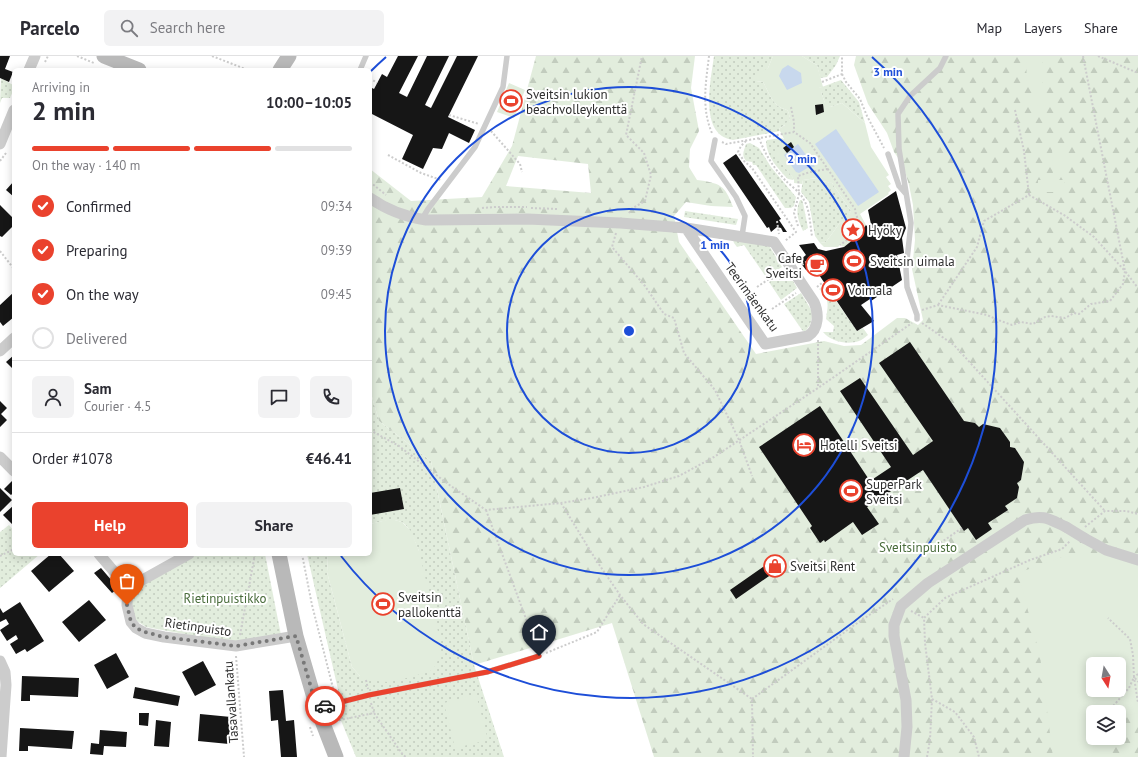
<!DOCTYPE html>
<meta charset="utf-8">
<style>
:root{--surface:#fff;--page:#f2f2f3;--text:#2b2b33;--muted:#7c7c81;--line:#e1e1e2;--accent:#ea422d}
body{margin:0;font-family:"PT Sans",sans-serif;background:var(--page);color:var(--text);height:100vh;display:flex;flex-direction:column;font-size:15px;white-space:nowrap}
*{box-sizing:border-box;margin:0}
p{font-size:13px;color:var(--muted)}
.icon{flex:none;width:22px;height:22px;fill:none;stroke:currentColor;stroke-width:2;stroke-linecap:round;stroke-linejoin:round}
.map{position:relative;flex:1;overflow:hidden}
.drawer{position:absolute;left:12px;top:12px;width:360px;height:488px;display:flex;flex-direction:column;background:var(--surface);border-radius:6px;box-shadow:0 2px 10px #0003}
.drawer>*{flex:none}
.needle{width:26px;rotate:169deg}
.tools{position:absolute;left:1086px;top:601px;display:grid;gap:8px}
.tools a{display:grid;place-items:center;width:40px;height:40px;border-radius:6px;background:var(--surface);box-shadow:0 2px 10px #0003;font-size:20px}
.pin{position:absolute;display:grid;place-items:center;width:34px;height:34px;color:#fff;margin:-41px -17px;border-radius:50% 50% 50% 0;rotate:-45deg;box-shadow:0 0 4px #0007}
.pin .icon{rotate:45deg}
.courier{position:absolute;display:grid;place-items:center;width:40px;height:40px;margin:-20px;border:3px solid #ea422d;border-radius:50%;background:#fff;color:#222;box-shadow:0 1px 5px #0007}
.head em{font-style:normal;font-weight:600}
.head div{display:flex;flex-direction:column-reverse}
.head{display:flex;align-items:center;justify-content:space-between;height:68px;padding:0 20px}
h1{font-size:26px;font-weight:600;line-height:30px}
.bar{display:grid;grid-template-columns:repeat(4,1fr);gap:6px 4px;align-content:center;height:48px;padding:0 20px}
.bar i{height:5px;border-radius:3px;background:var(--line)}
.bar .on{background:var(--accent)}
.bar p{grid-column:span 4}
.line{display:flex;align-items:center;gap:10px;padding:0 20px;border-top:1px solid var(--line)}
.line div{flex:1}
.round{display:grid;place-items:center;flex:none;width:42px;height:42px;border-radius:6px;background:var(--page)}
ol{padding:0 20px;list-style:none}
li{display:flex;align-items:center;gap:12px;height:44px}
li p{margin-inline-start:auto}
li .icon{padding:4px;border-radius:50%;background:var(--accent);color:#fff;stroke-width:4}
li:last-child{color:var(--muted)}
li i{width:22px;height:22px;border:2px solid var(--line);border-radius:50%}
.button{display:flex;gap:8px;margin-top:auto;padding:8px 20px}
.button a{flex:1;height:46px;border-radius:6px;background:var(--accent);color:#fff;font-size:16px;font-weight:600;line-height:46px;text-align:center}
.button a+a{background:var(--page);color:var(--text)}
header{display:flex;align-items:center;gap:24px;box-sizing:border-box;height:56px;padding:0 20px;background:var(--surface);border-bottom:1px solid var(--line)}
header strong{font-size:19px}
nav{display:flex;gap:22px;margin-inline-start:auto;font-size:14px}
.search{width:280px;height:36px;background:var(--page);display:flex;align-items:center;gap:10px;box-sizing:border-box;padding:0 14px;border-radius:6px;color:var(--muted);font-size:15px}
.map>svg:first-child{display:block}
</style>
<header>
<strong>Parcelo</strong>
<div class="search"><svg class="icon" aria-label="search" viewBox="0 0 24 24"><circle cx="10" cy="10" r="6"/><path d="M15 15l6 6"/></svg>Search here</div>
<nav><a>Map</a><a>Layers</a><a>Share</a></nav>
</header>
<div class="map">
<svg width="1138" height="701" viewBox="0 0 1138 701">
<defs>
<pattern id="grass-dots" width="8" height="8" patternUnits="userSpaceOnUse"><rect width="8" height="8" fill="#e2eddd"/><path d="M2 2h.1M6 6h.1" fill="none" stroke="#c2ccbe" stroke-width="1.8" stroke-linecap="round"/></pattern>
<pattern id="forest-firs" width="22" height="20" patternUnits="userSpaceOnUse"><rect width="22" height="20" fill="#e2eddd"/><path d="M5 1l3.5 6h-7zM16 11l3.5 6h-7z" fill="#c2ccbe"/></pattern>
</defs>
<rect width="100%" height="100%" fill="#fff"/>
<path fill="url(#grass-dots)" d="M714,0h59l-5,12 -12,13 7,1c4,7 8,18 14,23 8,7 12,0 13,16l-11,8 1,2 -47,9c-35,-4 -22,-61 -19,-84z
M802,0h38l-4,9 -9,12 -7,1 -3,-13 -4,-2z
M1,22l12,7v6l-3,7h-8l-2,5z
M841,24l18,22 6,21 -23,-20 -12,4 -5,-4 -4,-11h-2v-4z
M781,82l3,1 -4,22 1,1 13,17 -1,1 -5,-1c-10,-10 -21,-22 -22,-37l1,-2z
M750,87l9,5 12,19 25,30 -2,9 -3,2h-6l-29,-43h-3l-1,-3 -6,-1c-5,-6 -2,-10 0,-17z
M817,122l5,3 10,2 19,28 -4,8 -8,5 -13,18 -6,1 -5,-7 -6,-34 -8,-10 2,-12z
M800,144h2l1,3 5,25 -5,3c-5,-10 -8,-20 -3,-31z
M685,155l53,8 -2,6 -52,-8z
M733,184l33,4 4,3 12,20 -16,10 -22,-32 -7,2 -3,-4z
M771,225h22l4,7 -16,12 -12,-18z
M825,229l32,46 6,-3 5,7c-3,2 -6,5 -9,6 -11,4 -28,1 -36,-9h10l1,-6 -8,-7c2,-14 4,-20 -7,-30z
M801,237l12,20 -3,12 -5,7 -3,-2 -18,-26z
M370,334l9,31 52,40 43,204 30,92h-148l-21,-51 4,-12 -32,-140h21l-1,18 25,95 8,9 59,-125c-13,-32 -15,-35 -49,-27z
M9,469l5,6v23h26l-40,34v-56z
M198,498h67l16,81 -47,7 -12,-1 -76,-14 -12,-8 -3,-21 4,-10z"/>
<path fill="url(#forest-firs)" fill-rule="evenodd" d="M536,0h159l-4,32 8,43 -9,18 -1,18 8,13c23,3 28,5 36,27l-22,-1 -25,-4 -12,14 5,26 77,112 68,-13 20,5 17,-1 36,-27h8l13,7 5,-5 -11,-51 3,-29 -2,-35 -4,-20 -6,-20 -9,-13 -7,-19 -19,-29 -14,-39 2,-9h282v701h-484l-42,-134 -138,42 -43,-204 -52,-40 -9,-31v-221l41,32 71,-4 30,-51zM518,100l70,8 3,29 -85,-7zM1093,608h26v26h-26zM1093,656h26v26h-26z"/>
<path fill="#e2eddd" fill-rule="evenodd" d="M773,0h29l11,7 4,2 6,22 -4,1v4h2l4,11 3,-1 2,5 12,-4 23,20 6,24 18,28 -3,2 5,7 -3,2 3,4 -3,3 1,1 -29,20 6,11 -7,10 -15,12 -4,-2 -2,2h-14l-4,-4 6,-1 13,-18 7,-5 5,-8 -19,-28 -10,-2 -6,-3 -13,2 -1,4 -8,-1v-4l-19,-24 9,-16 -5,-10 6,-4v-2l5,-2c-1,-16 -5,-9 -13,-16 -6,-5 -10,-16 -14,-23l-7,-1 1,-9 6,1 1,-3 4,-2z
M1026,0h16v31h-15z
M509,27l16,7 -11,28 -17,-6z
M1021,37h26v12l-26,1z
M1052,90l16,1v30h-15z
M1038,124h26v12h-26z
M391,463l11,3 9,9 8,20 20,85v22l-6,12 -22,7 -23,5 -22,-2 -6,-4 -8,-9 -25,-95 1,-18h42v-30z
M1103,497l35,12v148l-19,4v-5h-26v26h17l1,19h-58l-13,-101 -22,-83 44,-16zM1093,608h26v26h-26z
M476,638l12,46 -33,8 -11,-45z"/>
<path fill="#c8d8ed" d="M788,9l13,8 1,10 -15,7 -8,-14 3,-7z
M836,73l43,63 -21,14 -43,-62z
M798,88l17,23h-6l-10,6 -3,-1 -12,-17z"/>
<path fill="#161616" d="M0,0h10l-5,13 8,3 -4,10 -9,-4z
M398,0h20l-19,37 8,4 20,-41h22l-24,49 6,3 26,-52h21l-30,61 27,13 -6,13 -20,-10 -7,16 -9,-1 -10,21 -21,-10 11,-24 -43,-22v-26l4,2 8,-15 5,3z
M823,48l1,8 -8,3 -1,-10z
M791,86l3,5 -7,6 -4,-5z
M736,98l45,65 -2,1 8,12h-4l-2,-4 -4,-1 -6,5 -2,-5 -2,1 -44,-65z
M14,125v16l-8,-7z
M896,135l10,37 -4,10 2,15 -7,2 5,25 -31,21 -1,-2 -9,6 13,16 -17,10 -46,-68 -3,3 3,5 -5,-1 -10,-13 5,2 5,-4 -7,-10 15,-2 4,6 8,2 18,-4 15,-12 7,-10 4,5 2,-1 -4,-19z
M0,149l14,14v6l-12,12 -2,-1z
M14,236v25l-11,9 -3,-4v-17z
M910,286l54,79 11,2 4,4 4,-3 17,4 10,14v5l5,1 9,14 -3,18 -4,3 2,4 -2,11 -12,8 3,4 -20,13 4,6 -16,11 -8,-12 -4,3 -41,-61 -56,37 12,17 -17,11 -9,-13 -28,20 -1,-2 -4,3 -10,-15 2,-2 -53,-79 61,-41 50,75 21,-14 -51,-76 20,-13 53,77 20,-14 -54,-78z
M14,299v15l-8,-8z
M0,345l7,7 -6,6 6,6 -7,7z
M12,425l2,2v9l-3,3 -7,-6z
M0,432l12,12 -12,12z
M400,432l4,21 -34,6v-22z
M14,449v21l-11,-11z
M51,498h8l15,17 -25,21 -18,-21z
M776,502l6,9 -46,32 -6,-9z
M101,512l17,20 -6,5 -18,-20z
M89,544l17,20 -27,22 -17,-20z
M20,546l24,39 -17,11 -2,-3 -9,5 -6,-10 8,-5 -2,-4 -9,6 -7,-11 9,-6 -3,-5 -6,3v-14l3,5z
M116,597l13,24 -22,12 -13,-24z
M203,605l13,24 -21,11 -13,-24z
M22,620l57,2 -1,19 -48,-2v6h-9z
M135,631l45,9 -2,10 -45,-8z
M283,634l3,31 8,-1 3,37h-16l-3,-37 -7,1 -2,-30z
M139,657h10l-1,13 -9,-1z
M200,658l31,3 -2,27 -31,-3z
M156,664l15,2 -2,25 -15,-1z
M20,672l54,3 -2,18 -44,-3v5h-9z
M100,674l27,2 -1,15 -22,-1 -1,9 -13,-1 1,-11 8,1z"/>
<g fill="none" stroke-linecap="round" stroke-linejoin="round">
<path stroke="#ccc" stroke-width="2" stroke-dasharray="2 2" stroke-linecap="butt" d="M77,0l17,7
M212,0l36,14
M709,0c-3,26 -8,52 3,77
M1083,0l42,215 13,17
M1098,0l40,17
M45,6l3,-6
M842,18l4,8 14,17 7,17 17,32
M370,22l7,5
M822,26l20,-8v-18
M791,51l3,15v10
M1015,54l9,41 5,44
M449,59l30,9
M491,75l29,33 2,8
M759,82c6,16 14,29 26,42 6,6 15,12 19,20 6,10 6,25 8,36
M746,85l-5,5 -3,6 6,9 8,7 44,64 -11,9
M722,86l4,2 68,-12 16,11 45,66 1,6 6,11 -4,6 -18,13
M388,99l33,18 20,7
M0,105l6,-8
M370,126l16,13
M482,152l13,-1h32
M531,152l26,1
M629,157l4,-5 12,-7 6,-26 -7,-22 -18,-18 16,-79
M777,165l2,13
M798,170l-4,-13 5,-19 -1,-18 12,-4 18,-3
M616,177l-4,14 33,39 19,28 10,4 10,35 31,37 24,50 13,36
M0,195l14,18
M802,209l7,-5
M771,223l15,-1
M757,231l24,-16
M817,231l6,-5
M772,253l24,-16
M922,254l16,-5 49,10 11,5 14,5 9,-3 12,2 12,-7 6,-1 14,2 9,-5 5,1 12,-10 19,-3 13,-17 2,-13 -31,-34 -30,-22 -35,-20 -45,26 -7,26 -39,58
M922,267l32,22 151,166
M818,284v48
M370,374l29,16 49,38 38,26 75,-7 31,-5 52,-11 35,-11 35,-19 104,-69 94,-65
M561,447l35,57 24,35 23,29 109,75 1,58
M486,454l51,139
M1085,471l20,-16h21l12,3
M302,498l10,51 21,83 -1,9
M0,500l14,-7
M914,505l48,-33
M911,555l13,7
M240,579l15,-81
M546,597l51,-21 23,-37
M236,600l8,101
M1138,618l-4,3 4,26
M1135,622l3,4
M366,624l2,9
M752,643l101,-73 40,-27
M932,643l23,13 19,25 5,20
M371,647l3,10
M1108,656l21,-24 5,-11 -1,-22 -3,-16 -22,-21
M335,665l39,-8 29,42 3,2
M310,671l3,9
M927,701l3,-17 2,-41 -7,-56 -1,-25 21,-20 85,-38 32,-11 8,-8"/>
<path stroke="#ccc" stroke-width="5.5" d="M360,14l6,-14
M715,84l-4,21 25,36 9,19 -3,20
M888,98l11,32 7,8
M422,163l6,-10 47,-62 28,-60 4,-31
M917,263v-4l-10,-28 -1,-18 5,-46 -12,-74 -1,-35 12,-18 30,-28 6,-12
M318,652l51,-13 118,-23 52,-16"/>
<path stroke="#ccc" stroke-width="11" d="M29,14l6,-14
M0,88l14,-34
M370,142c17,12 36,19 56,22l101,-1 93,4 66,5 88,14 40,60c5,11 5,27 -6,34l-43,8 -79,-116
M0,295l14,-13
M0,401l14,14
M1084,482l22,12 32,10
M99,498l29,34
M189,498l-61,34 -1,17 4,17 5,6 9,5 19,4 72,9 60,-10
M0,605l5,11 1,13 -5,72
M904,701l3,-30 -1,-27 -12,-64v-11l7,-19 27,-23 97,-63c19,-6 24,-1 41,7"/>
<path stroke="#b9b9b9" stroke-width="15" d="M104,0l35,14
M280,14l9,-14
M279,498l17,82 21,72 19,49"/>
<path stroke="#ccc" stroke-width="11" d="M1066,471l18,11"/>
</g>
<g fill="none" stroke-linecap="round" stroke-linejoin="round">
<path stroke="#787878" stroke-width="4" stroke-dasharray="0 7.2" d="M127,549l4,17 5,6 9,4 19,5 72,9 60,-10 21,72 8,-2"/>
<path stroke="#ea422d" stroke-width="5" d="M325,650l44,-11 118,-23 52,-16"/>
</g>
<g fill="none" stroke="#1d4ed8" stroke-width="2">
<circle cx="629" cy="275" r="122"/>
<circle cx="629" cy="275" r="244"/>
<path d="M370 16A366 366 0 0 1 386 1M872 1A366 366 0 1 1 341 500"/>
</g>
<defs>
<g id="stadium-ring" transform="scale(1.15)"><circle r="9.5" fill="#fff" stroke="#ea422d" stroke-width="1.5"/><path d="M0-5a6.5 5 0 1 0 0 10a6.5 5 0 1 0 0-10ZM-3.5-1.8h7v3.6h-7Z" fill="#ea422d"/></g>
<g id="sight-ring" transform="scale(1.15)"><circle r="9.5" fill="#fff" stroke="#ea422d" stroke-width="1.5"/><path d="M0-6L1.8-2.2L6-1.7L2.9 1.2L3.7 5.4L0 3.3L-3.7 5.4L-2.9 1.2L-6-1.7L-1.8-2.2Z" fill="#ea422d"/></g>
<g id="cafe-ring" transform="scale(1.15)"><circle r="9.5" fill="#fff" stroke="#ea422d" stroke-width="1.5"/><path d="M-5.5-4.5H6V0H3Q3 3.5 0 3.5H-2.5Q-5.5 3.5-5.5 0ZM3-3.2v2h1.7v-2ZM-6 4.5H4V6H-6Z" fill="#ea422d"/></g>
<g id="hotel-ring" transform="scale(1.15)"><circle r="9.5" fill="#fff" stroke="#ea422d" stroke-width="1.5"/><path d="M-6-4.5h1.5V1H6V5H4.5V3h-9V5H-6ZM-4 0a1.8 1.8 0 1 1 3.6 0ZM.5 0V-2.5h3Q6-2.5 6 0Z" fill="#ea422d"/></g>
<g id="shop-ring" transform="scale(1.15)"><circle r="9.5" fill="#fff" stroke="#ea422d" stroke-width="1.5"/><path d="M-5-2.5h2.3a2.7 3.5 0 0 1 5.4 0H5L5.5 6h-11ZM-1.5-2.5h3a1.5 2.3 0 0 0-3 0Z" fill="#ea422d"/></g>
</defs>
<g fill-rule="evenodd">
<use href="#stadium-ring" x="511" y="45"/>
<use href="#sight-ring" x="853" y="174"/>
<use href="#stadium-ring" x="854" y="205"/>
<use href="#cafe-ring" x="817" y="209"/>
<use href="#stadium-ring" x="833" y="234"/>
<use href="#hotel-ring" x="804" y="389"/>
<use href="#stadium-ring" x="851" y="435"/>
<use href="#shop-ring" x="775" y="510"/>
<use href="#stadium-ring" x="383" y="548"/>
</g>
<g text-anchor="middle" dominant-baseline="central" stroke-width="4" stroke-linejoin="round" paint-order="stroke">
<g font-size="13" fill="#2f2f2f" stroke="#fff" text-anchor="start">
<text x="526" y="38">Sveitsin lukion<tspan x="526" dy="15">beachvolleykenttä</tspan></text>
<text x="868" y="174">Hyöky</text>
<text x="802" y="202" text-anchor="end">Cafe<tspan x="802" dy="15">Sveitsi</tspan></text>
<text x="870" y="205">Sveitsin uimala</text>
<text x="848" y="234">Voimala</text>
<text x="820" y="389">Hotelli Sveitsi</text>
<text x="866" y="428">SuperPark<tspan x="866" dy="15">Sveitsi</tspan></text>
<text x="790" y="510">Sveitsi Rent</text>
<text x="398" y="541">Sveitsin<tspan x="398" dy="15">pallokenttä</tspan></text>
</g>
<g font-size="13" fill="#2f2f2f" stroke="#fff">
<text transform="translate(752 241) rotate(54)">Teerimäenkatu</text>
<text transform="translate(198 571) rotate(8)">Rietinpuisto</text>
<text transform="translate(231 646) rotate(-94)">Tasavallankatu</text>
</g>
<g font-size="13" fill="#496c3b" stroke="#fff">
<text x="918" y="491">Sveitsinpuisto</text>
<text x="225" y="542">Rietinpuistikko</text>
</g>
</g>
<circle cx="629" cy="275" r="6" fill="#1d4ed8" stroke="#fff" stroke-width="2"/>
<g font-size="12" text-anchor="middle" font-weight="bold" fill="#1d4ed8" stroke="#fff" stroke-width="4" stroke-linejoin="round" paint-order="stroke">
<text x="888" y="20">3 min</text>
<text x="802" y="107">2 min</text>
<text x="715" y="193">1 min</text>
</g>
</svg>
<div class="tools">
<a><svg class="needle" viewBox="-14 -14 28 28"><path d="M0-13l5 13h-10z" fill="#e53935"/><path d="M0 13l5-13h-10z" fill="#7c7c81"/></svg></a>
<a><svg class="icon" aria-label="layers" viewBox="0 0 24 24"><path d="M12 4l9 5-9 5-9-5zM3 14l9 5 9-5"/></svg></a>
</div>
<div class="pin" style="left:127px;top:549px;background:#ea580c"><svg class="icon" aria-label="bag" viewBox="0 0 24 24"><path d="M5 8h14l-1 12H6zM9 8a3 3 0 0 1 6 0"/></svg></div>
<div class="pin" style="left:539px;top:600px;background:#1f2937"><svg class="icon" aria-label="home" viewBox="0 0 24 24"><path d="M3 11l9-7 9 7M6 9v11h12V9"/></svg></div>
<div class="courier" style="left:325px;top:650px"><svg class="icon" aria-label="car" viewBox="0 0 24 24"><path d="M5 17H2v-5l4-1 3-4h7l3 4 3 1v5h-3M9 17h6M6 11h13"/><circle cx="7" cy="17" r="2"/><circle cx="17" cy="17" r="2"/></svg></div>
<section class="drawer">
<div class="head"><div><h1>2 min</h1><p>Arriving in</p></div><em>10:00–10:05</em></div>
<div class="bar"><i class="on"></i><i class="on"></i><i class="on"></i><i></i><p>On the way · 140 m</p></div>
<ol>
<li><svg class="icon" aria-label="check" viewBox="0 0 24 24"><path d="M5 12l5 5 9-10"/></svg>Confirmed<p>09:34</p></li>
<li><svg class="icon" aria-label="check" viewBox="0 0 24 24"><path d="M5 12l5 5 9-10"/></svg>Preparing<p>09:39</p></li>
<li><svg class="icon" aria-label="check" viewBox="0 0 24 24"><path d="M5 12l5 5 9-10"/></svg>On the way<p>09:45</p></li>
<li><i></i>Delivered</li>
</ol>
<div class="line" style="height:72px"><a class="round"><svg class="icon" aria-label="person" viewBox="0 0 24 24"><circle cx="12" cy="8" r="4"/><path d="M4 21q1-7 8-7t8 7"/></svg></a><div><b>Sam</b><p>Courier · 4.5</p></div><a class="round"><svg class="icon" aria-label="chat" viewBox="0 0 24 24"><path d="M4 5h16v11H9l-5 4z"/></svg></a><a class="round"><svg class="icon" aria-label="phone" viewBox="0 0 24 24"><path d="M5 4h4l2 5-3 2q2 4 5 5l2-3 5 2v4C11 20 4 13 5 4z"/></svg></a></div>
<div class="line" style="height:52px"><div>Order #1078</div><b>€46.41</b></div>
<div class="button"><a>Help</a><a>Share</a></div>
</section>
</div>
